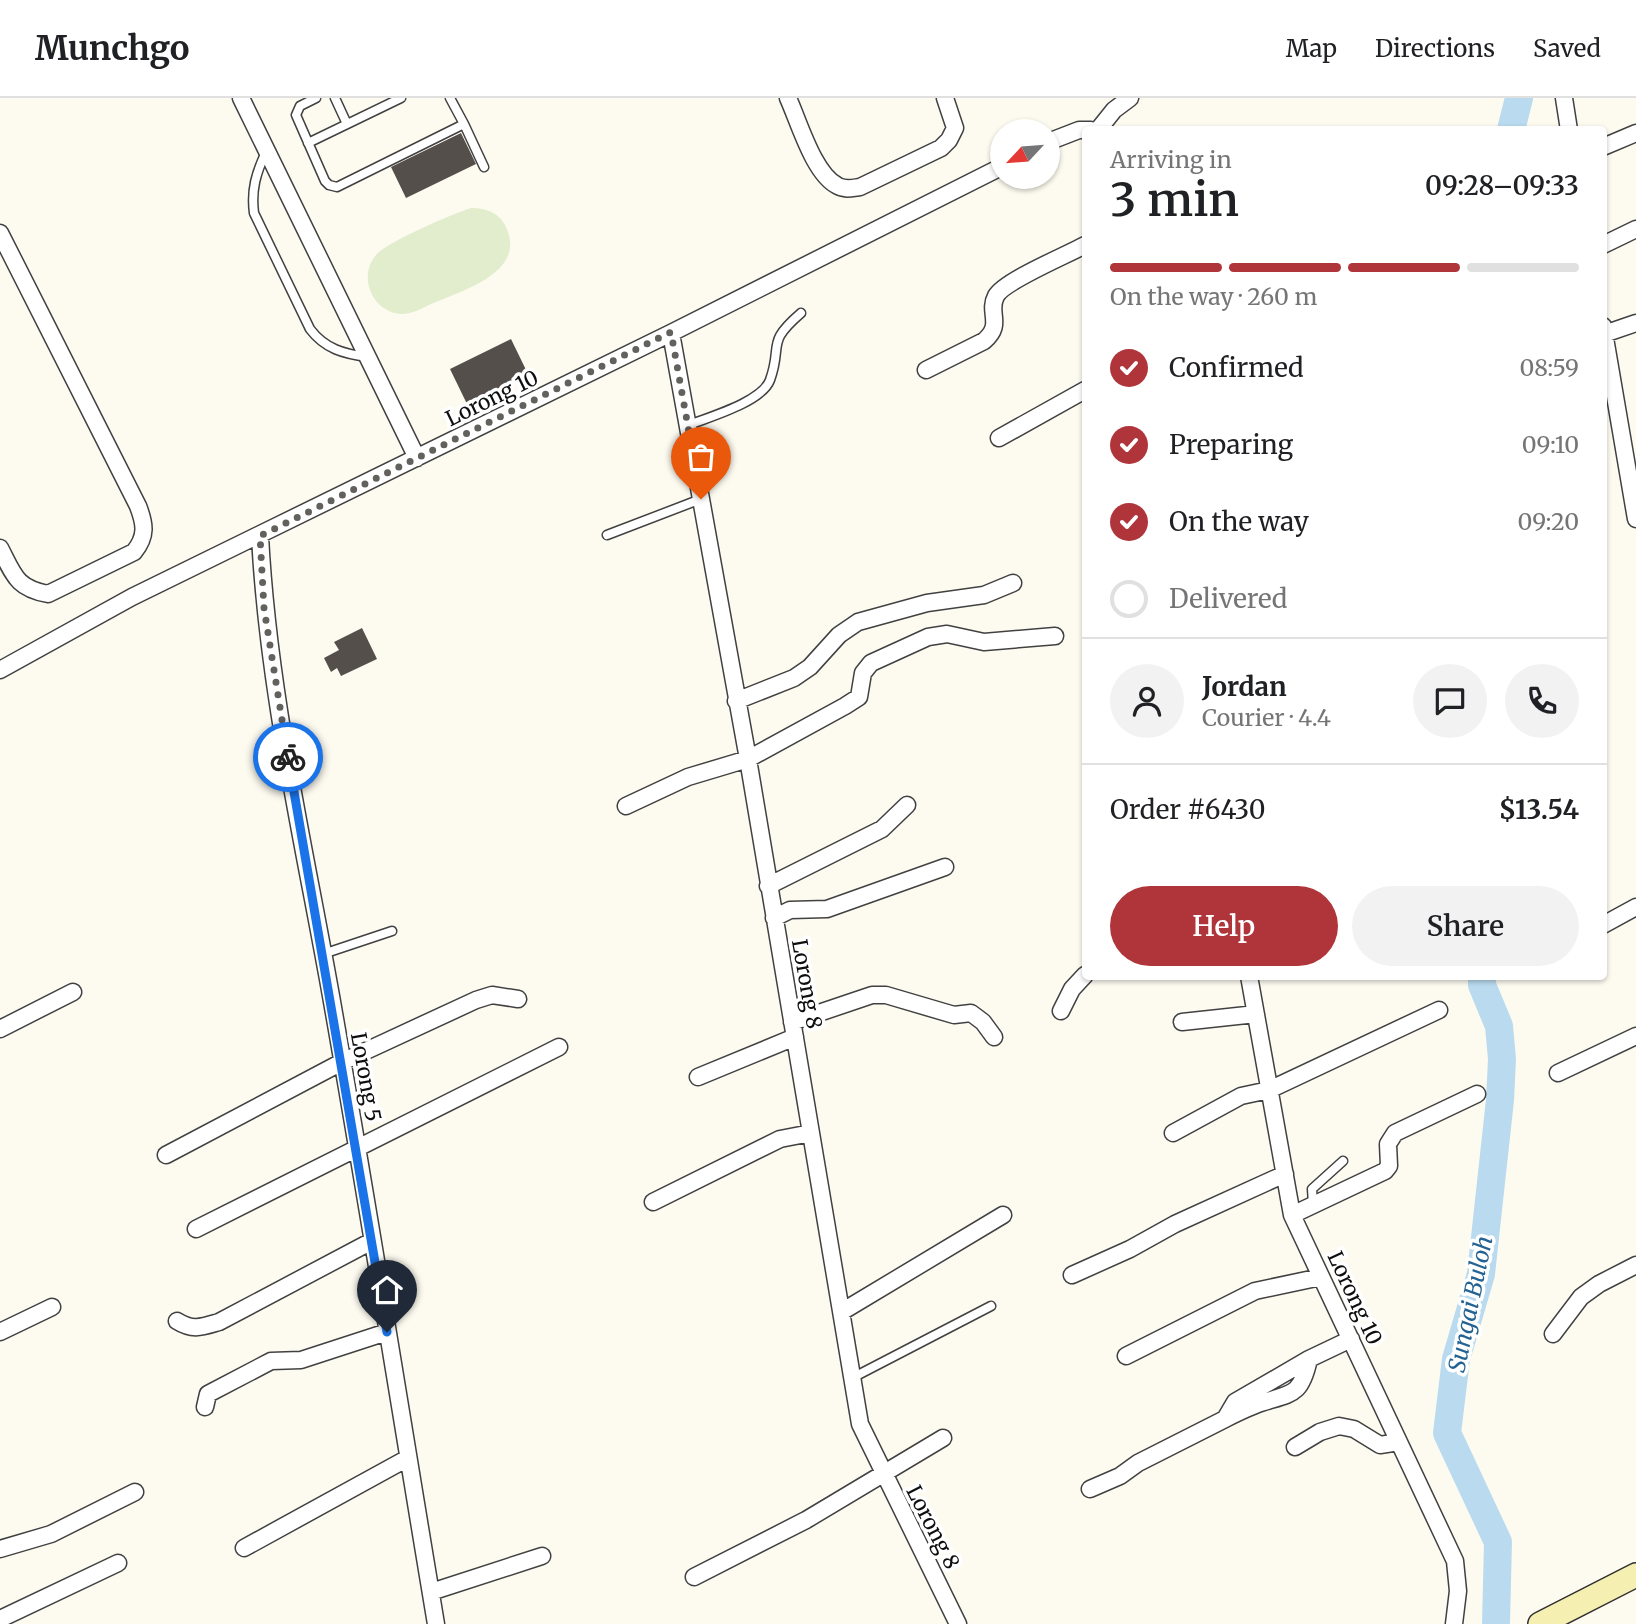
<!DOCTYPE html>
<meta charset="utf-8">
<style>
:root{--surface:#fff;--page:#f2f2f2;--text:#202124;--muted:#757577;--line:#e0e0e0;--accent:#af353b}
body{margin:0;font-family:Merriweather,serif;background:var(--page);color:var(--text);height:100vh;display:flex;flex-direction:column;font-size:26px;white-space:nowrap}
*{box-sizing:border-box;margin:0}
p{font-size:23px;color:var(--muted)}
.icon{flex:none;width:38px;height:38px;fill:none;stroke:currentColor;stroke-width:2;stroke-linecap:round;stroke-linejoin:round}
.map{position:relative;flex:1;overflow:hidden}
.sheet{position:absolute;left:1082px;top:28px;width:525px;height:854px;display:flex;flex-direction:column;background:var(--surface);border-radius:7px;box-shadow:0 2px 5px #0004}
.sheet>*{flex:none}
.needle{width:46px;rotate:244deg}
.controls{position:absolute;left:990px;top:21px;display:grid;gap:14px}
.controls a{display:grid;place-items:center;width:70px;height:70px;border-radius:50%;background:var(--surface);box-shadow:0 2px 5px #0004;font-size:35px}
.pin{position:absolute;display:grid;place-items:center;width:60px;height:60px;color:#fff;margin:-72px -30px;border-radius:50% 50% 50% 0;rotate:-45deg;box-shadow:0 0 7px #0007}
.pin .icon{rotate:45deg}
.courier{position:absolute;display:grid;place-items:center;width:70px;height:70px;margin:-35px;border:5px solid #1a73e8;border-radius:50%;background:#fff;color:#222;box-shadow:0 2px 9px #0007}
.overview em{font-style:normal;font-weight:600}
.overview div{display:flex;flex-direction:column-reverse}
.overview{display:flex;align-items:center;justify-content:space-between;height:119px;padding:0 28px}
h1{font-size:46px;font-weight:600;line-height:52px}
.bar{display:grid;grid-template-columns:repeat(4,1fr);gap:10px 7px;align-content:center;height:84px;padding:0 28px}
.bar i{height:9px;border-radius:5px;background:var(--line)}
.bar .active{background:var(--accent)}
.bar p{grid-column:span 4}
.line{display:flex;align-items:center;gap:18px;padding:0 28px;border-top:2px solid var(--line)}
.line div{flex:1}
.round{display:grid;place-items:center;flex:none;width:74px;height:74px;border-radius:37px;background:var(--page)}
ol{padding:0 28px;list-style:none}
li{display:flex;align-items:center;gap:21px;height:77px}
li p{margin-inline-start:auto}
li .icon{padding:7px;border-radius:50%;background:var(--accent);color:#fff;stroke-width:4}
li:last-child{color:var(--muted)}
li i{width:38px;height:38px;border:4px solid var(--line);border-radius:50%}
.cta{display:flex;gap:14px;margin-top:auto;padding:14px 28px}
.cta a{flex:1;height:80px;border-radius:42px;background:var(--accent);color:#fff;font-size:28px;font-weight:600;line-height:80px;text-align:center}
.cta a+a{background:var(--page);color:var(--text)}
header{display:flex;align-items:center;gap:42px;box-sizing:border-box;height:98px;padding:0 35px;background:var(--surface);border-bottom:2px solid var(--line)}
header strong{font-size:33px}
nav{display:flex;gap:38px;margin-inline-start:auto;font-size:24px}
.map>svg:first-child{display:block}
</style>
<header>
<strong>Munchgo</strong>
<nav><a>Map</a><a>Directions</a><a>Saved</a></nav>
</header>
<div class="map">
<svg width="1636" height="1526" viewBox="0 0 1636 1526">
<rect width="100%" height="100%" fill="#fdfbf0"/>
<path fill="#e2edce" d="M471,110c15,0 29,5 35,19 22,47 -47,64 -79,79 -8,4 -16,8 -25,8 -29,-1 -45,-37 -26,-59 11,-13 76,-41 95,-47z"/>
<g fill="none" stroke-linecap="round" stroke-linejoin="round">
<path stroke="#badbef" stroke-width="28" d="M1511,32l8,-32
M1482,878v9l17,41 3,33 -2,41 -19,174 -25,85 -9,74 51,109 -2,82"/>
</g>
<path fill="#554f4b" d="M461,35l15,31 -70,34 -15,-31z
M511,241l17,35 -61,30 -17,-35z
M362,530l15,31 -36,17 -4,-8 -6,4 -7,-14 15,-8 -5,-8z"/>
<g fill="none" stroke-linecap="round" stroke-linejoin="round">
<g stroke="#414141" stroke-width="11">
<path id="lane" d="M316,0l-16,8 -4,9 29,66 4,4 8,2 127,-63 -14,-26
M335,0l12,26
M464,26l20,43
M308,45l93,-45
M266,54c-10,21 -15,38 -12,61l56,116c15,20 34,25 58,28
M689,327c20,-8 73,-23 81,-45 13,-36 -5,-36 31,-67
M607,437l94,-36
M323,856l69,-23
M1313,1106l-1,-15 31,-28
M854,1279l137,-71"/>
</g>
<g stroke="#414141" stroke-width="19">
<path id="street" d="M241,0l176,360
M788,0c11,24 26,77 50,88 7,4 14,2 22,1l81,-39 8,-8 6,-12 -10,-30
M1564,0l5,32
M1098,32l16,-20 16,-12
M1048,44l31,-12h12
M1603,49l33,-14
M0,135l138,273c7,18 9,30 -4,46l-86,42c-32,-6 -34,-19 -48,-46
M1603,147l33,-16
M1603,228l33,193
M671,235l77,426 112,665 98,200
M1604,236l32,-11
M926,272l58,-29c20,-17 3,-28 12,-45 8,-15 71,-41 89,-51
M999,340l86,-48
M260,438c8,155 44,308 71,460 37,209 70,419 105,628
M0,572l132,-73 539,-264 332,-167
M736,603l58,-23 16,-11 29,-32 19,-13 69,-19 57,-8 29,-12
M626,708l62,-29 60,-18 97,-53 14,-9 4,-24 8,-10 57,-26 19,-3 37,8 71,-6
M768,788l114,-57 25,-24
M774,820l16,-8 37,-1 118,-42
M1603,827l33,-18
M1249,878l43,239 163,346 3,30 -4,33
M1061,913l11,-22 13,-14
M792,924l80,-27h14l68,20 17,-2 12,9 11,15
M1182,924l74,-8
M0,931l73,-37
M1558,975l78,-37
M698,979l97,-40
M1173,1035l68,-37 28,-6 170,-80
M166,1057l176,-93 134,-62 16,-5 26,4
M653,1104l127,-63 31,-6
M1292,1117l93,-44 4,-5 -1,-22 7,-11 82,-39
M196,1131l363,-182
M1072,1177l58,-26 45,-25 110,-50
M843,1213l160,-96
M177,1223c16,10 25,6 42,1l153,-81
M0,1234l52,-25
M1553,1236l28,-37 18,-13 37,-19
M1126,1258l129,-65 66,-14
M205,1309l3,-13 63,-33 30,-1 86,-28
M1225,1321c12,-6 24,-12 36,-16 31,-10 40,-7 48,-44
M1295,1349l25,-15 19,-6 15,3 26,16 19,-3
M1090,1391l30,-13 18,-13 87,-44 10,-17 74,-43 42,-20
M244,1450l164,-90
M0,1451l51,-15 84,-42
M694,1479l112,-57 137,-82
M431,1494l111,-36
M0,1521l118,-56"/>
</g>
<g stroke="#303030" stroke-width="26">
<path id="secondary" d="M1540,1526l96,-49"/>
</g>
<use href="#lane" stroke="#fff" stroke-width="8"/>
<use href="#street" stroke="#fff" stroke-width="16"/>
<use href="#secondary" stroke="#f6efb2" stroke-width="23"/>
</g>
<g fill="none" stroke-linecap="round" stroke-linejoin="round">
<path stroke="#62615d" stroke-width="7" stroke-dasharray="0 12.6" d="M288,659l-24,-149 -4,-72 411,-204 30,167"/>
<path stroke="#1a73e8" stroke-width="9" d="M288,659l99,575"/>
</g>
<g text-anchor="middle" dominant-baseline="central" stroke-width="7" stroke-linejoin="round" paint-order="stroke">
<g font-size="21" fill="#0e0e0e" stroke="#fff">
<text transform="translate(492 300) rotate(-26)">Lorong 10</text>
<text transform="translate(807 886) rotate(80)">Lorong 8</text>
<text transform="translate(366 979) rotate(80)">Lorong 5</text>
<text transform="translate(1355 1200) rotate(65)">Lorong 10</text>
<text transform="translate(933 1429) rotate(63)">Lorong 8</text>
</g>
<g font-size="23" font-style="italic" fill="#246292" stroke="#fff">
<text transform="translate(1470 1206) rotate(-78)">Sungai Buloh</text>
</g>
</g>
</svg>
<div class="controls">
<a><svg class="needle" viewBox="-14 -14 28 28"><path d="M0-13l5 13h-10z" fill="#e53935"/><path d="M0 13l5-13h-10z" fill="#757577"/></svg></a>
</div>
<div class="pin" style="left:701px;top:401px;background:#ea580c"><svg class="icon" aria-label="bag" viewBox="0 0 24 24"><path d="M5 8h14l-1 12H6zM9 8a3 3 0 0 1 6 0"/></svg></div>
<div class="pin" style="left:387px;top:1234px;background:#1f2937"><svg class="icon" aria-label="home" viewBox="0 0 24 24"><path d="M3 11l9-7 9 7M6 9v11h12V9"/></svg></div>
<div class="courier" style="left:288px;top:659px"><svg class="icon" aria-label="bike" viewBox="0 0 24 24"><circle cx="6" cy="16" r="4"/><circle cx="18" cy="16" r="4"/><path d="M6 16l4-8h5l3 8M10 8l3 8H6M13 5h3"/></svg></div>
<section class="sheet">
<div class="overview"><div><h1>3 min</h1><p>Arriving in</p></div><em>09:28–09:33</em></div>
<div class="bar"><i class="active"></i><i class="active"></i><i class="active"></i><i></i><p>On the way · 260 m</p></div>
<ol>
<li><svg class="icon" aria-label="check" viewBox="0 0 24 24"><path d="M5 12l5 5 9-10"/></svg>Confirmed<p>08:59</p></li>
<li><svg class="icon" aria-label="check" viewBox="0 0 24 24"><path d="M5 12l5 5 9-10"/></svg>Preparing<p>09:10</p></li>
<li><svg class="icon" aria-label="check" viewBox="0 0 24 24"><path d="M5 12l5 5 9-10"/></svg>On the way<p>09:20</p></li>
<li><i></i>Delivered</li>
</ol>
<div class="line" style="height:126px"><a class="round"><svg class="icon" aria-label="person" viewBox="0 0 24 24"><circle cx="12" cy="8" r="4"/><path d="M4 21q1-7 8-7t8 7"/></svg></a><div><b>Jordan</b><p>Courier · 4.4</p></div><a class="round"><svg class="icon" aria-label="chat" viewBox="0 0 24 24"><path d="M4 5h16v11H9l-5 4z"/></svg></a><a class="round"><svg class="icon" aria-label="phone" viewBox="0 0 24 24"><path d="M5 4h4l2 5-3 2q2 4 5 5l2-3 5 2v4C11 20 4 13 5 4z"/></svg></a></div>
<div class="line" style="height:91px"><div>Order #6430</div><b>$13.54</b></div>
<div class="cta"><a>Help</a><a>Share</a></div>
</section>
</div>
